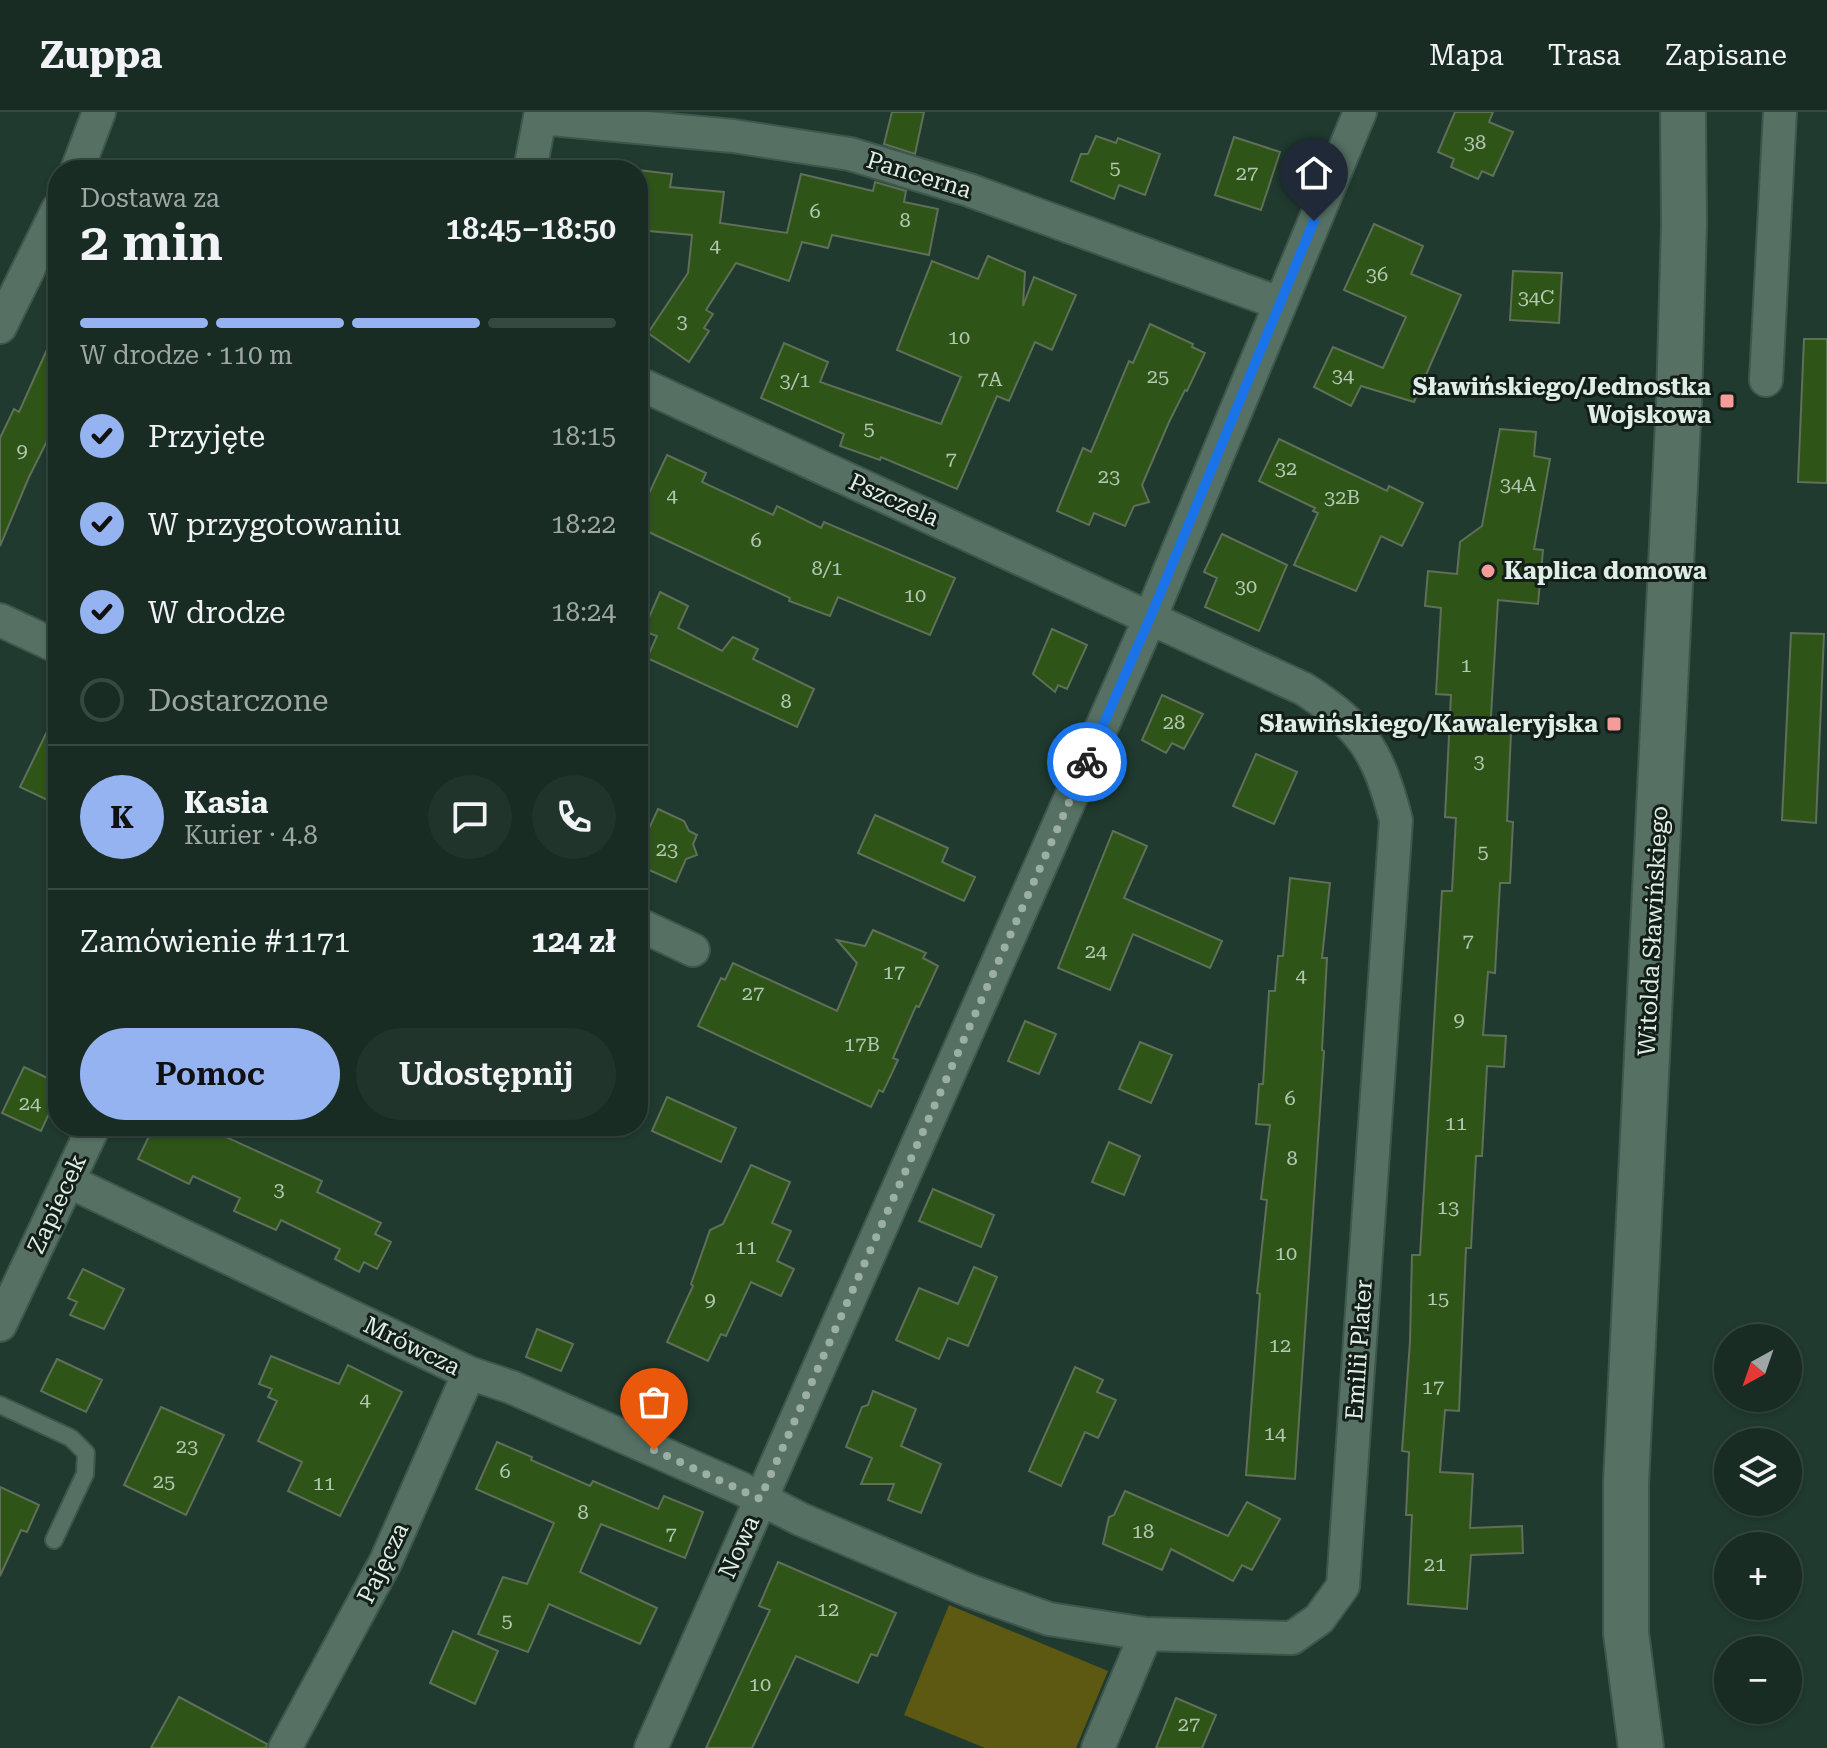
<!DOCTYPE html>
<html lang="pl">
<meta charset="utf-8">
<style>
:root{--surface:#182c23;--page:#21342b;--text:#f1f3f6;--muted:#9fa7a6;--line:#364841;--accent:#95b2f1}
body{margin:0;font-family:"Roboto Serif",serif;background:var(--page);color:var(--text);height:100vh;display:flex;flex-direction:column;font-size:30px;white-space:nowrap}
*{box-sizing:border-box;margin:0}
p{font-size:26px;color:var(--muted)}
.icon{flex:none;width:44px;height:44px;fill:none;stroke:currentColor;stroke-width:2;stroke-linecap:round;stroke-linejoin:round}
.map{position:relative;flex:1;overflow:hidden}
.side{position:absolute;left:48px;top:48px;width:600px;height:976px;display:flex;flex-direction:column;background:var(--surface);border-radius:32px;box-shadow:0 2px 6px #0004,0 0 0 2px var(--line)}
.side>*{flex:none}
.needle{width:52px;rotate:220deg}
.controls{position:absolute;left:1714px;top:1212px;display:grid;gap:16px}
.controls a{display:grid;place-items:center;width:88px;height:88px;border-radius:50%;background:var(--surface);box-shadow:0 2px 6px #0004,0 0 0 2px var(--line);font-size:40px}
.pin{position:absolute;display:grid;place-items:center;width:68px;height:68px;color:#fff;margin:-82px -34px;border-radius:50% 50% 50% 0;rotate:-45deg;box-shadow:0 0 8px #0007}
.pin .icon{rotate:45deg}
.courier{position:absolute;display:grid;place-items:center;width:80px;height:80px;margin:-40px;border:6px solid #1a73e8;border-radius:50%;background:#fff;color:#222;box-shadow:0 2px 10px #0007}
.overview em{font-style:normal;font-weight:600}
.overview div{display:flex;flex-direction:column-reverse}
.overview{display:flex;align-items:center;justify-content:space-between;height:136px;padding:0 32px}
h1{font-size:52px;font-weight:600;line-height:60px}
.bar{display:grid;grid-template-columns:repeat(4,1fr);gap:12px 8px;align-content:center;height:96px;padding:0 32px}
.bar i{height:10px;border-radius:6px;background:var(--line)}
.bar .active{background:var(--accent)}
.bar p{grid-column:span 4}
.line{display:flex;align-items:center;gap:20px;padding:0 32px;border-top:2px solid var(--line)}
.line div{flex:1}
.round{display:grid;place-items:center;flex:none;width:84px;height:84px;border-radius:42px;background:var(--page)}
ol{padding:0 32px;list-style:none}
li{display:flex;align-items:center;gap:24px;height:88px}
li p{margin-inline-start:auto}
li .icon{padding:8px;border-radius:50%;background:var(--accent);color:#111;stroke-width:4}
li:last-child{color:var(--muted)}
li i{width:44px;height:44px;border:4px solid var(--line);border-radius:50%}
.cta{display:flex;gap:16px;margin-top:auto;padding:16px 32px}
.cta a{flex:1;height:92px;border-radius:48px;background:var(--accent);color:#111;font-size:32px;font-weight:600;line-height:92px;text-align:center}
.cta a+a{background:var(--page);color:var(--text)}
header{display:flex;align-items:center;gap:48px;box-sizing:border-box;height:112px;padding:0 40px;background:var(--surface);border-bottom:2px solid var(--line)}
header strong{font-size:38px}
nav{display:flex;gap:44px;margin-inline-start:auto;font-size:28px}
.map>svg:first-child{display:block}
</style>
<header>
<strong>Zuppa</strong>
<nav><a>Mapa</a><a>Trasa</a><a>Zapisane</a></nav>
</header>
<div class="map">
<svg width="1827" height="1636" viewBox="0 0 1827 1636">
<rect width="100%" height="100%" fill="#203a2f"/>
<path fill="#5d5912" d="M949,1493l159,66 -32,77h-91l-81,-33z"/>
<path fill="#2f5417" stroke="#606f59" stroke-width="2" d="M892,0h32l-9,42 -31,-10z
M1455,0h38l-4,10 24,10 -20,44 -11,-5 -4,8 -27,-12 3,-8 -16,-7z
M1096,24l20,7 2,-5 42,16 -15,41 -26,-10 -5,14 -43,-18 10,-27h7z
M1234,25l46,15 -19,58 -46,-15z
M638,58l34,4 -2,13 54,5 -4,31 67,10 14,-59 72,17 2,-9 31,9 -2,11 34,7 -9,46 -97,-20 -4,13 -26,-6 -13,39 -53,-18 -30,47 7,4 -9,14 5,3 -20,31 -41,-29 40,-60 4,-38 -54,-5z
M1374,112l49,22 -12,28 50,21 -47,107 -53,-16 -10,20 -37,-19 19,-40 50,21 23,-51 -62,-27z
M988,144l37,16 -2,34 11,-29 42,18 -24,55 -17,-8 -26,59 -12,-5 -40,93 -76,-32 -1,3 -40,-14 4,-12 -83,-36 23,-55 44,19 -8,20 121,42 20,-47 -64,-27 35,-89 46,18z
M1513,159l49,2 -3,50 -49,-3z
M1150,212l43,20 -1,3 13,6 -18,38 -2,-1 -16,32 -27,63 7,17 -15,4 -9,20 -31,-13 -5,12 -32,-14 26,-63 8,4 38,-91 4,2z
M58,213v94l-29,58 -29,69v-108l14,-29 5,3z
M1804,227h23v144l-29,-1z
M1500,317l36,3 -2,24 16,3 -16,90 9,1 -5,54 -40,-4 -8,132 21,1 -4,88 6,1 -3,61h-10l-5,90 -7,-1 -5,63 23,1 -2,31 -17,-1 -5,90h-6l-5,92h-5l-7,163 -14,-1 -5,62 33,2 -3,54 52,-2 1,27 -52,2 -4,54 -59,-5 4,-89h-6l3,-63 -7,-1 8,-109 2,-87h8l22,-364h10l4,-73 -11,-1 6,-122 -15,-1 5,-86 -16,-2 3,-35 29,3 3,-32 22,-16z
M1279,327l108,52 2,-5 34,17 -21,43 -21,-10 -25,55 -62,-26 24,-52 -5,-2 2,-3 -56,-27z
M667,343l39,18 -4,9 71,33 4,-9 44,22 3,-6 131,56 -25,57 -92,-38 -8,19 -41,-15 1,-3 -152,-71v-10z
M1222,422l65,31 -28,66 -54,-24 12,-29 -13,-6z
M660,480l28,14 -10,22 44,23 11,-14 25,12 -5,10 61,30 -17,38 -150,-69 10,-22 -14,-5z
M1052,517l35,16 -20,44 -9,-4 -3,7 -22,-18z
M1791,521l33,1 -8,189 -34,-3z
M1162,583l41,19 -19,35 -12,-6 -6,10 -24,-13z
M58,597v96l-38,-18z
M1256,642l41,18 -23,52 -41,-18z
M658,697l26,12 5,10 8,4 -4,9 4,11 -11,4 -10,23 -38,-17v-36l9,4z
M875,703l73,33 -6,14 33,15 -11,24 -106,-48z
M1113,719l34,15 -23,52 98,43 -12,27 -77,-34 -23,56 -52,-22z
M1290,766l40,5 -8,75h5l-5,92 2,1 -29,428 -49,-4 14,-181 -3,-1 10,-93 -6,-1 9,-74 -14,-1 3,-40h4l6,-93h6l3,-35h5z
M873,818l53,23 -3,5 15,8 -19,41 -3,-1 -23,52 5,2 -15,32 -4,-2 -8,17 -173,-81 23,-48 4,2 8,-17 104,48 20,-48 -20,-23 28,6z
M1025,909l31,13 -17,40 -31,-13z
M1140,930l32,13 -21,48 -32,-14z
M24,955l34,16v11l-17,37 -39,-18z
M667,985l69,31 -15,34 -69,-31z
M154,1014h48l120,55 -5,11 64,31 -6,11 16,8 -14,27 -13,-7 -5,10 -24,-13 5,-10 -59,-29 -5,10 -42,-19 6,-13 -47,-22 -4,8 -51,-25z
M1109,1030l31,14 -16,39 -32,-13z
M751,1053l39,17 -18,41 19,8 -14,30 17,8 -13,27 -30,-14 -25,54 -5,-2 -13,27 -41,-19 26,-56 -2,-2 19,-54 13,-6z
M933,1077l61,26 -13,32 -62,-26z
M974,1155l23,10 -29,69 -20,-8 -9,21 -43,-19 23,-52 39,16z
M83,1157l41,20 -20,40 -34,-14 7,-13 -9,-4z
M537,1217l36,15 -12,27 -35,-14z
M271,1244l68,28 9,-19 54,27 -62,124 -52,-25 14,-29 -44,-21 19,-40 -9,-4 4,-8 -13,-5z
M57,1247l45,21 -16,32 -45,-21z
M1075,1255l28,13 -6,12 19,8 -18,38 -13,-6 -24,54 -32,-15z
M873,1279l43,18 -15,37 40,18 -20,49 -33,-13 6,-16h-33l11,-26 -26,-11 16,-40 6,-2z
M161,1295l63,28 -38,80 -62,-30z
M497,1330l35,15 -1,3 59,26 3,-5 65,28 6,-13 39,16 -18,46 -84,-34 -21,48 77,36 -17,36 -91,-40 -21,48 -50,-18 25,-57 24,7 27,-61 -78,-34z
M0,1375l39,18 -12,27 -6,-2 -21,46z
M1125,1379l103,45 19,-34 33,17 -28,51 -10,-5 -9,16 -62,-32 -9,21 -59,-26 6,-27 5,-2z
M778,1450l118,51 -19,43 -6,-2 -13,29 -62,-27 -44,92h-46l64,-138 -11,-4z
M453,1519l45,20 -23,53 -45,-21z
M179,1585l88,47 -1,4h-115z
M1176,1586l40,17 -14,33h-46z"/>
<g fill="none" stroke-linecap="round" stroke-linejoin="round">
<g stroke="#3f564d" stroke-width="20">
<path id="lane" d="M0,1293l71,33 15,15 -1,21 -31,66"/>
</g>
<g stroke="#3f564d" stroke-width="36">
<path id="street" d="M541,6l192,18 117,18 119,36 310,113
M77,58l22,-58
M530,58l11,-58
M0,215l58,-118
M1766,268l14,-268
M0,508l58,27
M638,812l55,26
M68,1069l401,192 42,14 229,101 60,31 170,72 79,28 97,15 146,4 27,-19 24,-33 53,-766c-18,-68 -32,-92 -92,-131l-666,-306
M0,1213l94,-199
M285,1636l101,-187 83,-188
M651,1636l499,-1130 210,-506
M1098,1636l48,-114"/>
</g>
<g stroke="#3f564d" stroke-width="48">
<path id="secondary" d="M1641,1636l-15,-115v-150l53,-1081 5,-178 -1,-112"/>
</g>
<use href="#lane" stroke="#567164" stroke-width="16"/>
<use href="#street" stroke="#567164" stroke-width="32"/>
<use href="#secondary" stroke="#567164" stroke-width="44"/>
</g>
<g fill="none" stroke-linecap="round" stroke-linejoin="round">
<path stroke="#9cafa6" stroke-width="8" stroke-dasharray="0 14.4" d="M654,1338l106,49 327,-737"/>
<path stroke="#1a73e8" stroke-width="10" d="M1087,650l63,-144 164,-397"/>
</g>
<g fill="#f59b9a" stroke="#131e19" stroke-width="3">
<rect x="1719" y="281" width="16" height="16" rx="4"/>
<circle cx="1488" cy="459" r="8"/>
<rect x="1606" y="604" width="16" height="16" rx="4"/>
</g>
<g text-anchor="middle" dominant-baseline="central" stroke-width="6" stroke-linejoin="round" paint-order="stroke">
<g font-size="20" fill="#b2c8b2">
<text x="1475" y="30">38</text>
<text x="1115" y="55">5</text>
<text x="1247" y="61">27</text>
<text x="815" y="99">6</text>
<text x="905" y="108">8</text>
<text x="715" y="133">4</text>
<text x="1377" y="162">36</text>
<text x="1536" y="185">34C</text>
<text x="682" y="209">3</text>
<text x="959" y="225">10</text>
<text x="1343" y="263">34</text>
<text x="1158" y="264">25</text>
<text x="990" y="267">7A</text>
<text x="795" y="268">3/1</text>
<text x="869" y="316">5</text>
<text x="22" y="338">9</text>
<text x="951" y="347">7</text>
<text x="1286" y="356">32</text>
<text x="1109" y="364">23</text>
<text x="1518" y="372">34A</text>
<text x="672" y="383">4</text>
<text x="1342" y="385">32B</text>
<text x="756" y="428">6</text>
<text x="827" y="456">8/1</text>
<text x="1246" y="474">30</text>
<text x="915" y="483">10</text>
<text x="1466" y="553">1</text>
<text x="786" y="589">8</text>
<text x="1174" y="610">28</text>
<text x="1479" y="649">3</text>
<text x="667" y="737">23</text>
<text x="1483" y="739">5</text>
<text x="1468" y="829">7</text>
<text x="1096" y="839">24</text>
<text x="894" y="860">17</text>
<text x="1301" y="863">4</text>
<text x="753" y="881">27</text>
<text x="1459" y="907">9</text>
<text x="862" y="932">17B</text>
<text x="1290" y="986">6</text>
<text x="30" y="991">24</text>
<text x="1456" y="1011">11</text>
<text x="1292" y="1046">8</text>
<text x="279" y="1077">3</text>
<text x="1448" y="1095">13</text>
<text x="746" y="1135">11</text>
<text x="1286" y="1141">10</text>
<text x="1438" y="1186">15</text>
<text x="710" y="1187">9</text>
<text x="1280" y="1233">12</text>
<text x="1433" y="1275">17</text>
<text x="365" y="1287">4</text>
<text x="1275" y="1321">14</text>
<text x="187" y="1334">23</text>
<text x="505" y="1359">6</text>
<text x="164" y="1369">25</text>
<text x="324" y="1371">11</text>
<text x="583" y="1400">8</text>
<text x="1143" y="1419">18</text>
<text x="671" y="1422">7</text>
<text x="1435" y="1452">21</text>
<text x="828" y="1497">12</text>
<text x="507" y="1508">5</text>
<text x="760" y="1572">10</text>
<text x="1189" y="1612">27</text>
</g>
<g font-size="24" fill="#deeee6" stroke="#131e19">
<text transform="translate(919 63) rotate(17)">Pancerna</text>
<text transform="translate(894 388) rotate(24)">Pszczela</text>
<text transform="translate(1653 819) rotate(-87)">Witolda Sławińskiego</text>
<text transform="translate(57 1092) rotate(-65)">Zapiecek</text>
<text transform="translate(412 1234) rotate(26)">Mrówcza</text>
<text transform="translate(1359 1238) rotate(-86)">Emilii Plater</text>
<text transform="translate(739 1435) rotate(-66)">Nowa</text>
<text transform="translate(383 1451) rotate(-64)">Pajęcza</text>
</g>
<g font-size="24" font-weight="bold" fill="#deeee6" stroke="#131e19" text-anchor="end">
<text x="1711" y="275">Sławińskiego/Jednostka<tspan x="1711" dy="28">Wojskowa</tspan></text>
<text x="1504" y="459" text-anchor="start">Kaplica domowa</text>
<text x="1598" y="612">Sławińskiego/Kawaleryjska</text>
</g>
</g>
</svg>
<div class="controls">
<a><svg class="needle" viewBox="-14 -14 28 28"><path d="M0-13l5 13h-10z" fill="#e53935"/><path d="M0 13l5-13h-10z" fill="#9fa7a6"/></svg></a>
<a><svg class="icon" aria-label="layers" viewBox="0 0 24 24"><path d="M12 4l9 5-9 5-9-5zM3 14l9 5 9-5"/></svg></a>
<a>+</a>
<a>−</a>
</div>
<div class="pin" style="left:654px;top:1338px;background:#ea580c"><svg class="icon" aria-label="bag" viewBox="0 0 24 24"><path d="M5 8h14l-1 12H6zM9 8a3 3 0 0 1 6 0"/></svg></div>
<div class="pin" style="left:1314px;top:109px;background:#1f2937"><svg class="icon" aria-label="home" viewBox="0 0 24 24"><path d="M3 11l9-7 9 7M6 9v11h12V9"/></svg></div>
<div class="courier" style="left:1087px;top:650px"><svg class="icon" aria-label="bike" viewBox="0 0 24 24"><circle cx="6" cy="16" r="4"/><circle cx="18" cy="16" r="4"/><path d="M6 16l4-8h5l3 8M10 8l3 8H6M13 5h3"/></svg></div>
<section class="side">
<div class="overview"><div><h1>2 min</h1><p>Dostawa za</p></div><em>18:45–18:50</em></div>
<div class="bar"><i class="active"></i><i class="active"></i><i class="active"></i><i></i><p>W drodze · 110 m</p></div>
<ol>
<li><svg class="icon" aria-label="check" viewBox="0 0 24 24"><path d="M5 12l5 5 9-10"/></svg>Przyjęte<p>18:15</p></li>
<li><svg class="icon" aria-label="check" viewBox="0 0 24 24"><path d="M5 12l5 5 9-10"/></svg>W przygotowaniu<p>18:22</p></li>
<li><svg class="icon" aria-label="check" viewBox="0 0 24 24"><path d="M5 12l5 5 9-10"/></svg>W drodze<p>18:24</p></li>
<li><i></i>Dostarczone</li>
</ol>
<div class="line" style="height:144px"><b class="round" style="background:var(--accent);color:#111">K</b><div><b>Kasia</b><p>Kurier · 4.8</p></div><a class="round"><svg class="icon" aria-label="chat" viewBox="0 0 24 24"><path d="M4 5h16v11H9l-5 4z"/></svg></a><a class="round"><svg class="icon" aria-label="phone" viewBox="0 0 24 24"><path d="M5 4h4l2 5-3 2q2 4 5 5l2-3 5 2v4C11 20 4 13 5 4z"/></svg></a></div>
<div class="line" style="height:104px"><div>Zamówienie #1171</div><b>124 zł</b></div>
<div class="cta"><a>Pomoc</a><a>Udostępnij</a></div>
</section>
</div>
